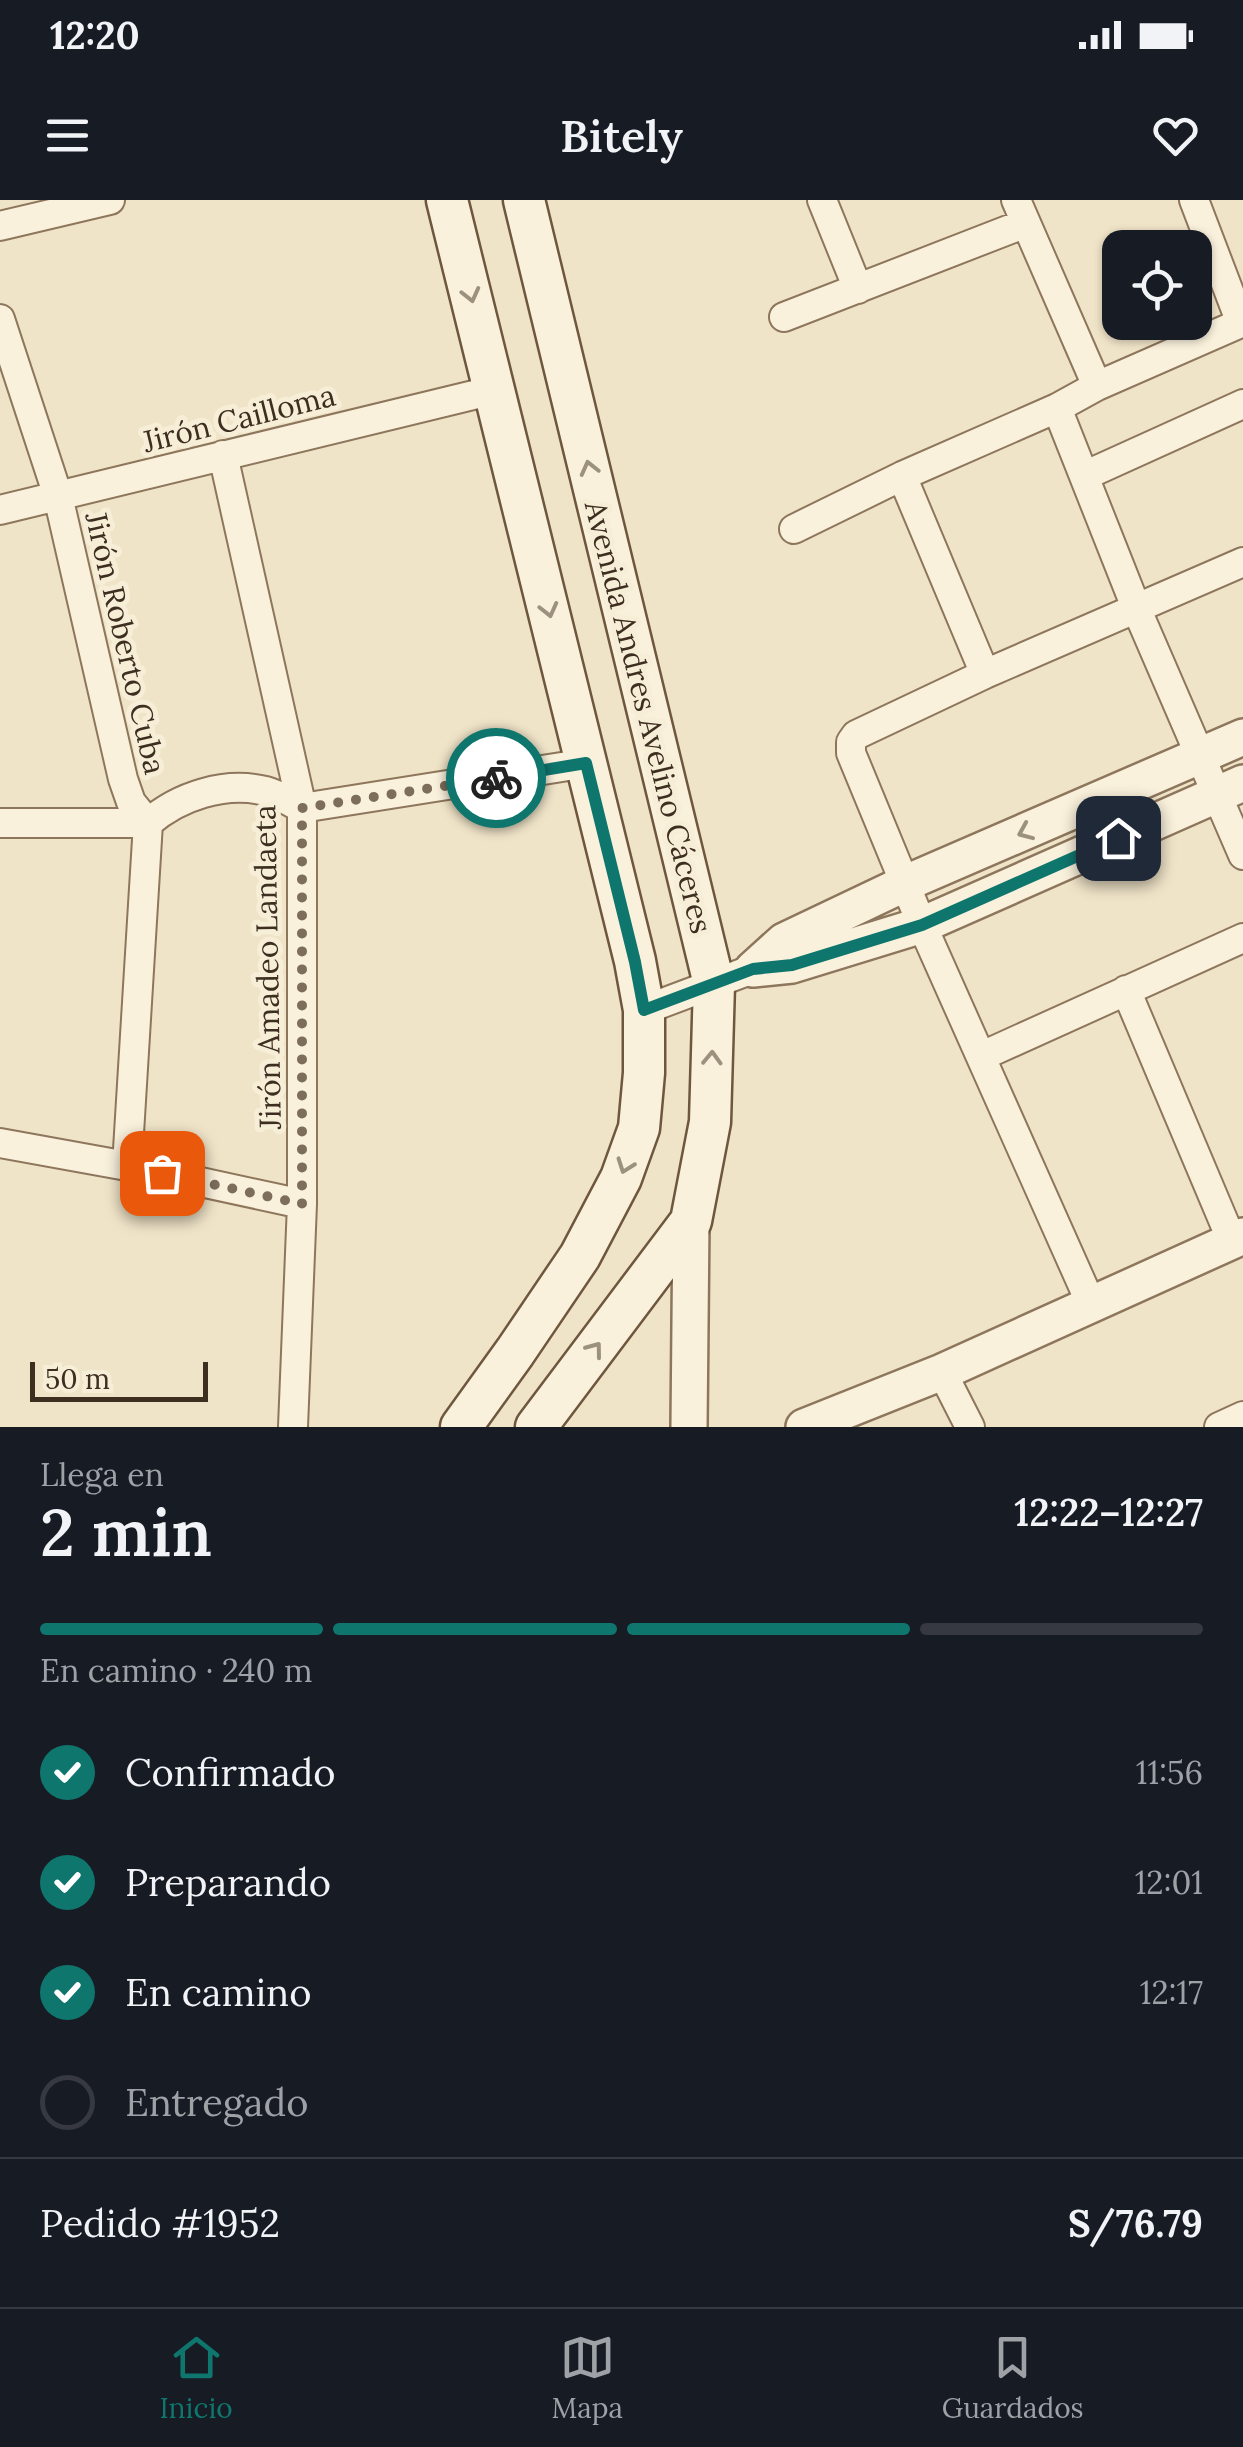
<!DOCTYPE html>
<html lang="es">
<meta charset="utf-8">
<style>
:root{--surface:#171b24;--page:#20242c;--text:#f1f3f6;--muted:#9ea1a6;--line:#363941;--accent:#0f766e}
body{margin:0;font-family:Lora,serif;background:var(--page);color:var(--text);height:100vh;display:flex;flex-direction:column;font-size:38px;white-space:nowrap}
*{box-sizing:border-box;margin:0}
p{font-size:32px;color:var(--muted)}
.icon{flex:none;width:55px;height:55px;fill:none;stroke:currentColor;stroke-width:2;stroke-linecap:round;stroke-linejoin:round}
.map{position:relative;height:1227px;overflow:hidden}
.panel{display:flex;flex-direction:column;background:var(--surface);flex:1}
.panel>*{flex:none}
.fabs{position:absolute;left:1102px;top:30px;display:grid;gap:20px}
.fabs a{display:grid;place-items:center;width:110px;height:110px;border-radius:20px;background:var(--surface);box-shadow:0 2px 8px #0004;font-size:50px}
.scale{position:absolute;left:30px;bottom:25px;width:178px;box-sizing:border-box;padding-left:10px;border:5px solid #3d2e20;border-top:0;font-size:28px;line-height:35px;white-space:nowrap;color:#3d2e20;-webkit-text-stroke:8px #f7eed8;paint-order:stroke}
.pin{position:absolute;display:grid;place-items:center;width:85px;height:85px;color:#fff;margin:-42px;border-radius:20px;box-shadow:0 5px 15px #0006}
.courier{position:absolute;display:grid;place-items:center;width:100px;height:100px;margin:-50px;border:8px solid #0f766e;border-radius:50%;background:#fff;color:#222;box-shadow:0 2px 12px #0007}
.headline em{font-style:normal;font-weight:600}
.headline div{display:flex;flex-direction:column-reverse}
.headline{display:flex;align-items:center;justify-content:space-between;height:170px;padding:0 40px}
h1{font-size:65px;font-weight:600;line-height:75px}
.bar{display:grid;grid-template-columns:repeat(4,1fr);gap:15px 10px;align-content:center;height:120px;padding:0 40px}
.bar i{height:12px;border-radius:8px;background:var(--line)}
.bar .active{background:var(--accent)}
.bar p{grid-column:span 4}
.line{display:flex;align-items:center;gap:25px;padding:0 40px;border-top:2px solid var(--line)}
.line div{flex:1}
ol{padding:0 40px;list-style:none}
li{display:flex;align-items:center;gap:30px;height:110px}
li p{margin-inline-start:auto}
li .icon{padding:10px;border-radius:50%;background:var(--accent);color:#fff;stroke-width:4}
li:last-child{color:var(--muted)}
li i{width:55px;height:55px;border:5px solid var(--line);border-radius:50%}
.status{display:flex;justify-content:space-between;align-items:center;height:70px;padding:0 50px;background:var(--surface);direction:ltr}
.status svg{height:28px;fill:currentColor}
header{display:flex;justify-content:space-between;align-items:center;height:130px;padding:0 40px;background:var(--surface);font-size:45px;font-weight:600}
.tab-bar{display:flex;justify-content:space-around;align-items:center;height:140px;border-top:2px solid var(--line);background:var(--surface);font-size:28px;color:var(--muted)}
.tab-bar a{display:grid;justify-items:center;gap:5px}
.tab-bar .active{color:var(--accent)}
.map>svg:first-child{display:block}
</style>
<div class="status"><b>12:20</b><svg viewBox="0 0 49 12"><path d="M0 12V9h3v3zM5 12V6h3v6zM10 12V3h3v9zM15 12V0h3v12zM26 1h20v11H26zM47 4h2v5h-2z"/></svg></div>
<header><svg class="icon" aria-label="menu" viewBox="0 0 24 24"><path d="M4 6h16M4 12h16M4 18h16"/></svg>Bitely<svg class="icon" aria-label="heart" viewBox="0 0 24 24"><path d="M12 20l-8-8c-3-5 5-10 8-4 3-6 11-1 8 4z"/></svg></header>
<div class="map">
<svg width="1243" height="1227" viewBox="0 0 1243 1227">
<rect width="100%" height="100%" fill="#f0e4c8"/>
<g fill="none" stroke-linecap="round" stroke-linejoin="round">
<g stroke="#8d765c" stroke-width="32">
<path id="minor" d="M822,0l36,89
M1016,0l81,186
M1194,0l47,123
M0,26l110,-26
M784,117l242,-94
M0,119l58,177 65,283 8,23 17,21 -21,343
M1057,208l80,202 106,245
M223,255l79,353v396l-9,223
M902,276l83,198
M1084,276l159,-72
M0,310l494,-120
M794,329l108,-53 155,-68 40,-22 146,-64
M0,623h148c31,-27 77,-42 118,-32 12,3 25,12 36,17l285,-45
M1126,790l106,251
M644,810l109,-41
M982,856l261,-118
M0,943l127,23 175,38
M1091,1104l-169,-379 -71,-172v-11l5,-7 129,-61 258,-112
M942,1172l28,55
M1219,1227l24,-11"/>
</g>
<g stroke="#8d765c" stroke-width="40">
<path id="tertiary" d="M753,769l31,-28 122,-58 337,-146
M753,769l39,-4 130,-40 321,-142
M689,1227l2,-206
M804,1227l138,-55 301,-136"/>
</g>
<g stroke="#6f573f" stroke-width="45">
<path id="secondary" d="M447,0l188,761 9,49v63l-5,55 -18,50 -41,78 -65,96 -54,75
M524,0l190,784 -4,138 -19,99 -155,206"/>
</g>
<use href="#minor" stroke="#faf1dc" stroke-width="28"/>
<use href="#tertiary" stroke="#faf1dc" stroke-width="35"/>
<use href="#secondary" stroke="#faf1dc" stroke-width="40"/>
</g>
<defs><path id="oneway-chevron" d="M-2-3.5L2.5 0L-2 3.5" fill="none" stroke-width="1.6" stroke-linecap="round" stroke-linejoin="round" transform="scale(2.5)"/></defs>
<g stroke="#9c907e">
<use href="#oneway-chevron" transform="translate(471 95) rotate(76)"/>
<use href="#oneway-chevron" transform="translate(589 268) rotate(-104)"/>
<use href="#oneway-chevron" transform="translate(549 410) rotate(76)"/>
<use href="#oneway-chevron" transform="translate(1025 632) rotate(157)"/>
<use href="#oneway-chevron" transform="translate(712 858) rotate(-88)"/>
<use href="#oneway-chevron" transform="translate(625 966) rotate(110)"/>
<use href="#oneway-chevron" transform="translate(595 1149) rotate(-53)"/>
</g>
<g fill="none" stroke-linecap="round" stroke-linejoin="round">
<path stroke="#7c6e5b" stroke-width="10" stroke-dasharray="0 18" d="M162,973l140,31v-396l194,-30"/>
<path stroke="#0f766e" stroke-width="12" d="M496,578l90,-15 49,199 9,48 109,-41 39,-4 130,-40 196,-87"/>
</g>
<g text-anchor="middle" dominant-baseline="central" stroke-width="10" stroke-linejoin="round" paint-order="stroke">
<g font-size="30" fill="#3d2e20" stroke="#f7eed8">
<text transform="translate(239 218) rotate(-14)">Jirón Cailloma</text>
<text transform="translate(126 443) rotate(77)">Jirón Roberto Cuba</text>
<text transform="translate(649 517) rotate(76)">Avenida Andres Avelino Cáceres</text>
<text transform="translate(267 767) rotate(-91)">Jirón Amadeo Landaeta</text>
</g>
</g>
</svg>
<div class="fabs">
<a><svg class="icon" aria-label="locate" viewBox="0 0 24 24"><circle cx="12" cy="12" r="6"/><path d="M12 2v4M12 18v4M2 12h4M18 12h4"/></svg></a>
</div>
<div class="scale">50 m</div>
<div class="pin" style="left:162px;top:973px;background:#ea580c"><svg class="icon" aria-label="bag" viewBox="0 0 24 24"><path d="M5 8h14l-1 12H6zM9 8a3 3 0 0 1 6 0"/></svg></div>
<div class="pin" style="left:1118px;top:638px;background:#1f2937"><svg class="icon" aria-label="home" viewBox="0 0 24 24"><path d="M3 11l9-7 9 7M6 9v11h12V9"/></svg></div>
<div class="courier" style="left:496px;top:578px"><svg class="icon" aria-label="bike" viewBox="0 0 24 24"><circle cx="6" cy="16" r="4"/><circle cx="18" cy="16" r="4"/><path d="M6 16l4-8h5l3 8M10 8l3 8H6M13 5h3"/></svg></div>
</div>
<section class="panel">
<div class="headline"><div><h1>2 min</h1><p>Llega en</p></div><em>12:22–12:27</em></div>
<div class="bar"><i class="active"></i><i class="active"></i><i class="active"></i><i></i><p>En camino · 240 m</p></div>
<ol>
<li><svg class="icon" aria-label="check" viewBox="0 0 24 24"><path d="M5 12l5 5 9-10"/></svg>Confirmado<p>11:56</p></li>
<li><svg class="icon" aria-label="check" viewBox="0 0 24 24"><path d="M5 12l5 5 9-10"/></svg>Preparando<p>12:01</p></li>
<li><svg class="icon" aria-label="check" viewBox="0 0 24 24"><path d="M5 12l5 5 9-10"/></svg>En camino<p>12:17</p></li>
<li><i></i>Entregado</li>
</ol>
<div class="line" style="height:130px"><div>Pedido #1952</div><b>S/76.79</b></div>
</section>
<nav class="tab-bar">
<a class="active"><svg class="icon" aria-label="home" viewBox="0 0 24 24"><path d="M3 11l9-7 9 7M6 9v11h12V9"/></svg>Inicio</a>
<a><svg class="icon" aria-label="map" viewBox="0 0 24 24"><path d="M3 6l6-2 6 2 6-2v14l-6 2-6-2-6 2zM9 4v14M15 6v14"/></svg>Mapa</a>
<a><svg class="icon" aria-label="saved" viewBox="0 0 24 24"><path d="M7 4h10v16l-5-4-5 4z"/></svg>Guardados</a>
</nav>
